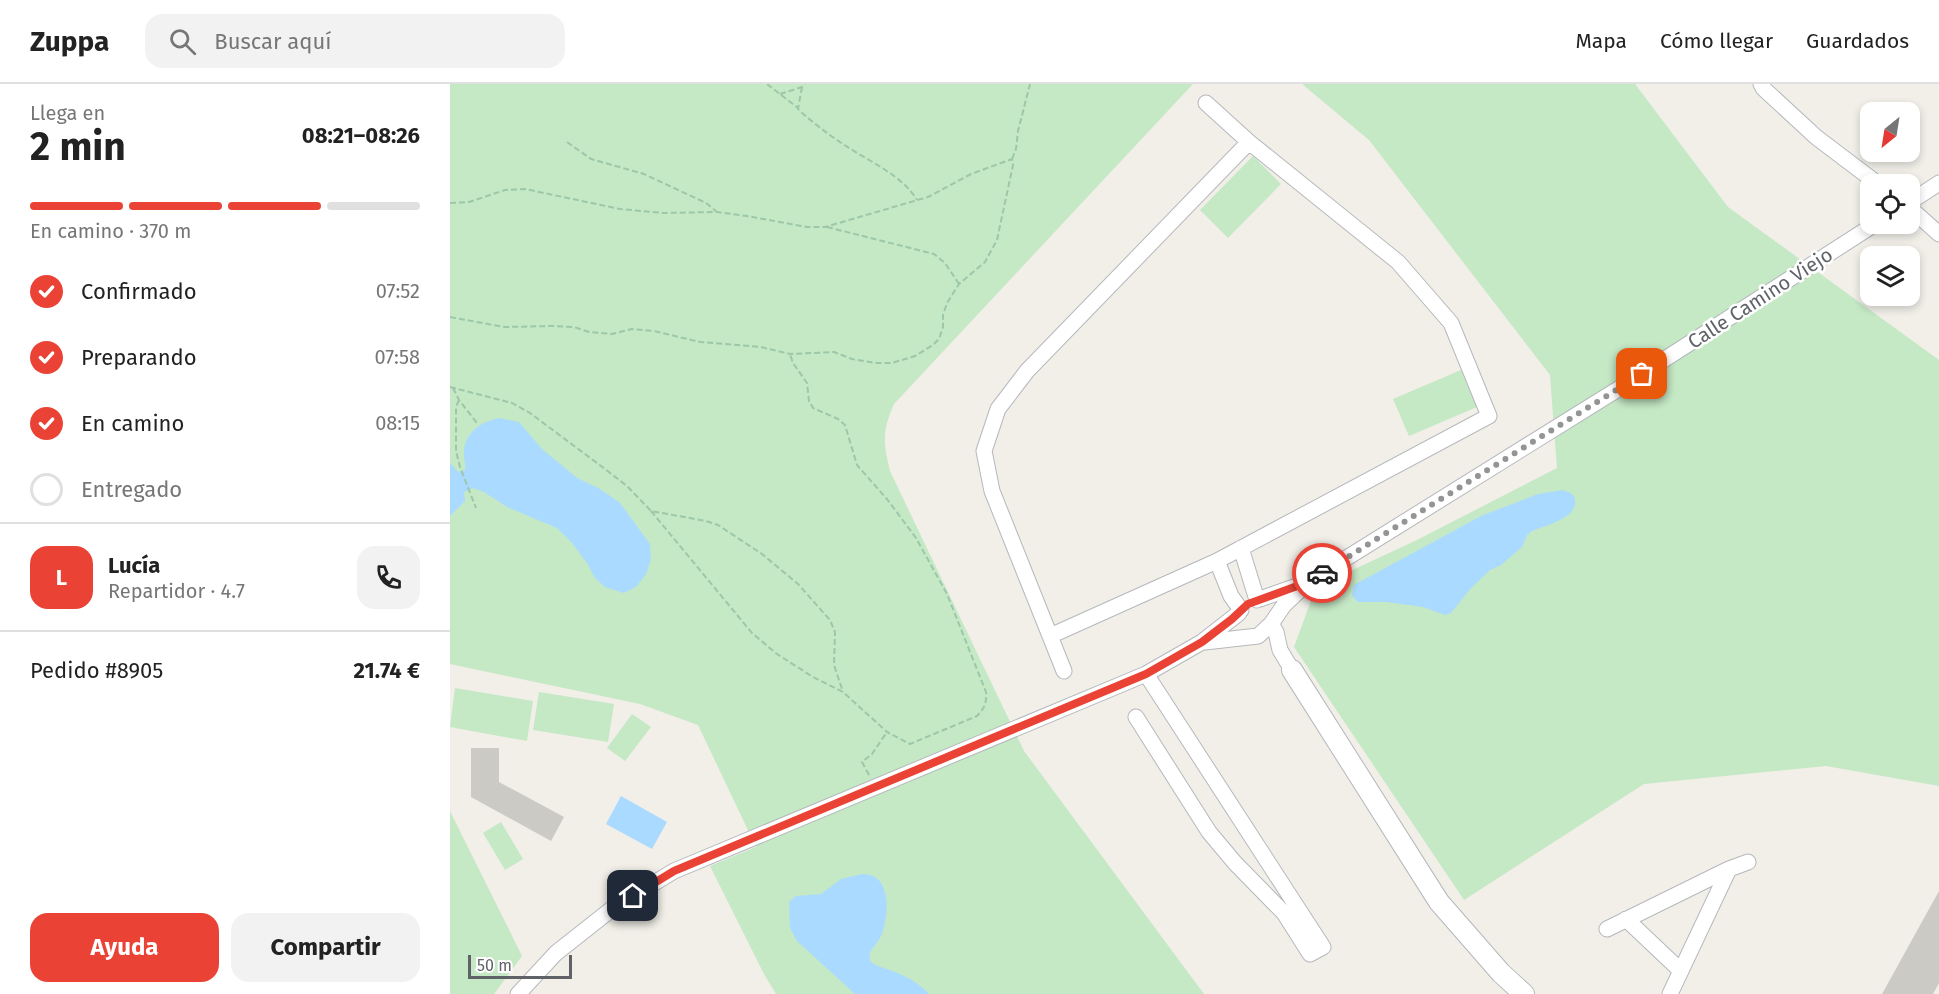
<!DOCTYPE html>
<html lang="es">
<meta charset="utf-8">
<style>
:root{--surface:#fff;--page:#f2f2f2;--text:#222;--muted:#767676;--line:#e0e0e0;--accent:#ea4335}
body{margin:0;font-family:"Fira Sans",sans-serif;background:var(--page);color:var(--text);height:100vh;display:flex;flex-direction:column;font-size:22px;white-space:nowrap}
*{box-sizing:border-box;margin:0}
p{font-size:20px;color:var(--muted)}
.icon{flex:none;width:33px;height:33px;fill:none;stroke:currentColor;stroke-width:2;stroke-linecap:round;stroke-linejoin:round}
.map{position:relative;flex:1;overflow:hidden}
.sheet{display:flex;flex-direction:column;background:var(--surface);width:450px}
.sheet>*{flex:none}
.needle{width:39px;rotate:210deg}
.tools{position:absolute;left:1410px;top:18px;display:grid;gap:12px}
.tools a{display:grid;place-items:center;width:60px;height:60px;border-radius:12px;background:var(--surface);box-shadow:0 3px 9px #0003;font-size:30px}
.scale{position:absolute;left:18px;bottom:15px;width:104px;box-sizing:border-box;padding-left:6px;border:3px solid #5f6368;border-top:0;font-size:16px;line-height:21px;white-space:nowrap;color:#5f6368;-webkit-text-stroke:4px #fff;paint-order:stroke}
.pin{position:absolute;display:grid;place-items:center;width:51px;height:51px;color:#fff;margin:-26px;border-radius:12px;box-shadow:0 3px 9px #0006}
.courier{position:absolute;display:grid;place-items:center;width:60px;height:60px;margin:-30px;border:4px solid #ea4335;border-radius:50%;background:#fff;color:#222;box-shadow:0 2px 8px #0007}
.summary em{font-style:normal;font-weight:700}
.summary div{display:flex;flex-direction:column-reverse}
.summary{display:flex;align-items:center;justify-content:space-between;height:102px;padding:0 30px}
h1{font-size:39px;font-weight:700;line-height:45px}
.bar{display:grid;grid-template-columns:repeat(4,1fr);gap:9px 6px;align-content:center;height:72px;padding:0 30px}
.bar i{height:8px;border-radius:4px;background:var(--line)}
.bar .current{background:var(--accent)}
.bar p{grid-column:span 4}
.line{display:flex;align-items:center;gap:15px;padding:0 30px;border-top:2px solid var(--line)}
.line div{flex:1}
.round{display:grid;place-items:center;flex:none;width:63px;height:63px;border-radius:18px;background:var(--page)}
ol{padding:0 30px;list-style:none}
li{display:flex;align-items:center;gap:18px;height:66px}
li p{margin-inline-start:auto}
li .icon{padding:6px;border-radius:50%;background:var(--accent);color:#fff;stroke-width:4}
li:last-child{color:var(--muted)}
li i{width:33px;height:33px;border:3px solid var(--line);border-radius:50%}
.cta{display:flex;gap:12px;margin-top:auto;padding:12px 30px}
.cta a{flex:1;height:69px;border-radius:18px;background:var(--accent);color:#fff;font-size:24px;font-weight:700;line-height:69px;text-align:center}
.cta a+a{background:var(--page);color:var(--text)}
header{display:flex;align-items:center;gap:36px;box-sizing:border-box;height:84px;padding:0 30px;background:var(--surface);border-bottom:2px solid var(--line)}
header strong{font-size:28px}
nav{display:flex;gap:33px;margin-inline-start:auto;font-size:21px}
.search{width:420px;height:54px;background:var(--page);display:flex;align-items:center;gap:15px;box-sizing:border-box;padding:0 21px;border-radius:18px;color:var(--muted);font-size:22px}
main{display:flex;flex:1;min-height:0}
.map>svg:first-child{display:block}
</style>
<header>
<strong>Zuppa</strong>
<div class="search"><svg class="icon" aria-label="search" viewBox="0 0 24 24"><circle cx="10" cy="10" r="6"/><path d="M15 15l6 6"/></svg>Buscar aquí</div>
<nav><a>Mapa</a><a>Cómo llegar</a><a>Guardados</a></nav>
</header>
<main>
<section class="sheet">
<div class="summary"><div><h1>2 min</h1><p>Llega en</p></div><em>08:21–08:26</em></div>
<div class="bar"><i class="current"></i><i class="current"></i><i class="current"></i><i></i><p>En camino · 370 m</p></div>
<ol>
<li><svg class="icon" aria-label="check" viewBox="0 0 24 24"><path d="M5 12l5 5 9-10"/></svg>Confirmado<p>07:52</p></li>
<li><svg class="icon" aria-label="check" viewBox="0 0 24 24"><path d="M5 12l5 5 9-10"/></svg>Preparando<p>07:58</p></li>
<li><svg class="icon" aria-label="check" viewBox="0 0 24 24"><path d="M5 12l5 5 9-10"/></svg>En camino<p>08:15</p></li>
<li><i></i>Entregado</li>
</ol>
<div class="line" style="height:108px"><b class="round" style="background:var(--accent);color:#fff">L</b><div><b>Lucía</b><p>Repartidor · 4.7</p></div><a class="round"><svg class="icon" aria-label="phone" viewBox="0 0 24 24"><path d="M5 4h4l2 5-3 2q2 4 5 5l2-3 5 2v4C11 20 4 13 5 4z"/></svg></a></div>
<div class="line" style="height:78px"><div>Pedido #8905</div><b>21.74 €</b></div>
<div class="cta"><a>Ayuda</a><a>Compartir</a></div>
</section>
<div class="map">
<svg width="1489" height="910" viewBox="0 0 1489 910">
<rect width="100%" height="100%" fill="#f1efe8"/>
<path fill="#c5e8c5" d="M0,0h743l-299,320c-12,27 -11,38 -4,67l134,280 180,243h-428l-12,-20 -54,-108 46,-19 -58,-122 -58,-21 -190,-40z
M852,0h333l93,123 211,153v426l-113,-20 -182,18 -180,116 -170,-253 22,-60 101,-47 140,-72 -7,-93 -181,-235z
M803,72l28,28 -53,54 -28,-28z
M1011,286l16,37 -68,29 -16,-37z
M5,604l78,13 -6,40 -77,-14z
M89,608l75,12 -6,38 -75,-12z
M182,630l19,13 -26,34 -18,-13z
M0,727l72,145 -28,38h-44z
M51,738l22,37 -18,11 -22,-37z"/>
<path fill="#aadaff" d="M49,334l20,4 23,27 35,29 23,11 20,14 30,41 1,15 -5,15 -10,13 -12,6 -19,-6 -10,-9 -8,-15 -15,-20 -15,-15 -50,-21 -23,-15 -11,-4 -9,4 1,9 -15,15v-53l8,9 7,-2c1,-6 -2,-14 -1,-20 3,-20 18,-28 35,-32z
M1113,406c7,3 13,4 12,13 0,15 -30,23 -43,28l-5,4 -5,12 -21,18 -11,5 -19,18 -20,25 -6,2 -22,-8 -37,-5h-28l-6,-6 2,-11 127,-69 57,-22z
M171,712l46,26 -15,27 -46,-25z
M412,790c31,-1 27,43 19,62 -4,9 -14,14 -11,25 6,6 14,6 22,10 14,5 27,12 37,23h-74l-58,-53 -7,-13 -1,-26 7,-6 25,-2 20,-15z"/>
<path fill="#cccac5" d="M21,664h28v34l65,35 -13,24 -80,-44z
M1489,807v92l-6,11h-51z"/>
<g fill="none" stroke-linecap="round" stroke-linejoin="round">
<g stroke="#b5b8bc" stroke-width="17">
<path id="minor" d="M1311,0l2,4 53,49 62,47
M1460,118l29,-19
M1460,124l29,26
M791,464l16,52
M767,477l14,35 10,14
M810,515l48,-17 315,-196 252,-162
M821,540l5,8 4,18 12,20
M600,552l167,-75 272,-145 -38,-93 -53,-61 -149,-120 -43,-39
M755,558l53,-6 13,-12 13,-19 19,-18
M614,587l-72,-180 -8,-40 14,-42 29,-38 222,-229
M686,633l73,115 26,31 49,50 26,41 13,-7 -177,-273
M1279,785l19,-7
M1176,835l55,52
M1157,845l122,-60 -59,125
M68,910l38,-41 57,-45 61,-37 472,-197 56,-32 37,-29"/>
</g>
<g stroke="#b5b8bc" stroke-width="22">
<path id="tertiary" d="M842,586l147,232 62,71 23,21"/>
</g>
<path stroke="#9cc7a9" stroke-width="2" stroke-dasharray="6 3" stroke-linecap="butt" d="M317,0l31,24
M352,3l-4,22c15,14 31,26 48,37 24,16 56,29 71,54
M330,10l22,-7 3,-3
M117,58l24,17 53,15 62,29 11,9
M562,75l4,-10 2,-18 12,-47
M0,119l19,-1 36,-12 20,-1 95,20 43,4 54,-1 30,4 60,11h18l103,-30 43,-23 41,-15 1,6 -16,75 -12,22 -26,22 -12,19 -4,12v12l-4,12 -6,6 -18,11 -23,7h-16l-24,-4 -18,-7 -44,2 -29,-7 -61,-5 -46,-11 -22,-2 -20,5 -23,-2 -15,-5 -21,-1 -49,1 -54,-10
M377,143l107,27 11,9 14,21
M0,303l62,16 18,10 71,53 26,20 24,25 55,10 12,4 44,29 36,30 32,36 5,12 -1,33 9,27
M3,304l6,12 18,23
M9,316l-3,7v44l4,16 16,41
M201,427l101,122 25,21 36,23 30,15 44,40 23,12 67,-28c7,-7 10,-13 9,-24l-39,-98 -31,-56 -29,-39 -30,-34 -12,-40 -7,-6 -25,-11 -4,-7 -2,-18 -14,-20 -3,-9
M419,691l-7,-13 10,-8 15,-22"/>
<use href="#minor" stroke="#fff" stroke-width="15"/>
<use href="#tertiary" stroke="#fff" stroke-width="20"/>
</g>
<g fill="none" stroke-linecap="round" stroke-linejoin="round">
<path stroke="#929495" stroke-width="6" stroke-dasharray="0 10.8" d="M872,489l320,-199"/>
<path stroke="#ea4335" stroke-width="8" d="M183,812l41,-25 472,-197 56,-32 30,-23 16,-15 60,-22 14,-9"/>
</g>
<g text-anchor="middle" dominant-baseline="central" stroke-width="5" stroke-linejoin="round" paint-order="stroke">
<g font-size="20" fill="#5f6368" stroke="#fff">
<text transform="translate(1310 214) rotate(-33)">Calle Camino Viejo</text>
</g>
</g>
</svg>
<div class="tools">
<a><svg class="needle" viewBox="-14 -14 28 28"><path d="M0-13l5 13h-10z" fill="#e53935"/><path d="M0 13l5-13h-10z" fill="#767676"/></svg></a>
<a><svg class="icon" aria-label="locate" viewBox="0 0 24 24"><circle cx="12" cy="12" r="6"/><path d="M12 2v4M12 18v4M2 12h4M18 12h4"/></svg></a>
<a><svg class="icon" aria-label="layers" viewBox="0 0 24 24"><path d="M12 4l9 5-9 5-9-5zM3 14l9 5 9-5"/></svg></a>
</div>
<div class="scale">50 m</div>
<div class="pin" style="left:1192px;top:290px;background:#ea580c"><svg class="icon" aria-label="bag" viewBox="0 0 24 24"><path d="M5 8h14l-1 12H6zM9 8a3 3 0 0 1 6 0"/></svg></div>
<div class="pin" style="left:183px;top:812px;background:#1f2937"><svg class="icon" aria-label="home" viewBox="0 0 24 24"><path d="M3 11l9-7 9 7M6 9v11h12V9"/></svg></div>
<div class="courier" style="left:872px;top:489px"><svg class="icon" aria-label="car" viewBox="0 0 24 24"><path d="M5 17H2v-5l4-1 3-4h7l3 4 3 1v5h-3M9 17h6M6 11h13"/><circle cx="7" cy="17" r="2"/><circle cx="17" cy="17" r="2"/></svg></div>
</div>
</main>
